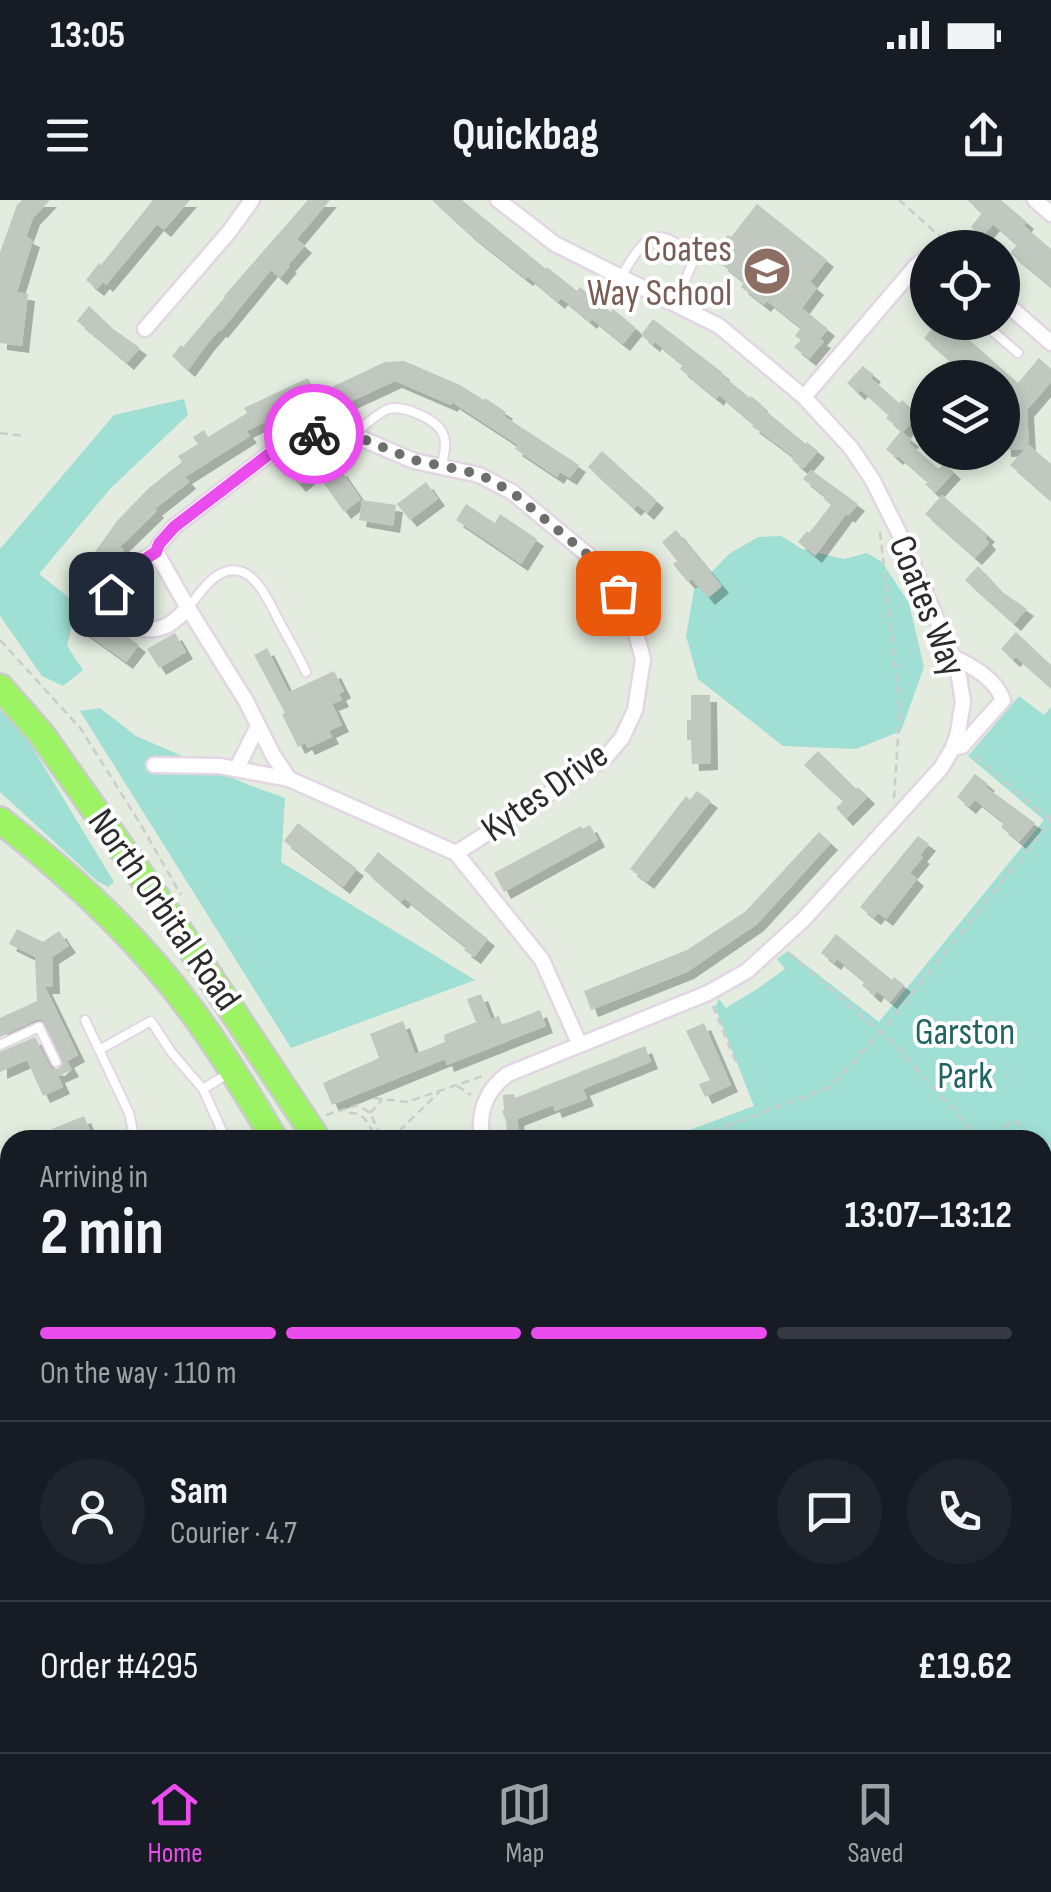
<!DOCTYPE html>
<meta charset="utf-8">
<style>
:root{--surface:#171b24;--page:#20242c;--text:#f1f3f6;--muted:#9ea1a6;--line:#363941;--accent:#eb4ced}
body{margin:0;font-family:"Sofia Sans Condensed",sans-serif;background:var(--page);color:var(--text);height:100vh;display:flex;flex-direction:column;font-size:38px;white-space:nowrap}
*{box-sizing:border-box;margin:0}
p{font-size:32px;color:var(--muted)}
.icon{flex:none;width:55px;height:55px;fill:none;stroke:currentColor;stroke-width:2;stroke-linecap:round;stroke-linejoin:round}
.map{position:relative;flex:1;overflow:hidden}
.sheet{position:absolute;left:0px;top:930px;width:1052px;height:622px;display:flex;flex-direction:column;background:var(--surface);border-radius:30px 30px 0 0;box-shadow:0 5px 15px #0003}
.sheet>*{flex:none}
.controls{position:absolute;left:910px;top:30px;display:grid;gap:20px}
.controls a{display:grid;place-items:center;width:110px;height:110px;border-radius:50%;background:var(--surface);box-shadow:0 5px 15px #0003;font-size:50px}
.pin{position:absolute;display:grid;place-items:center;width:85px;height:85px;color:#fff;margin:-42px;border-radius:20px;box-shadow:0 5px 15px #0006}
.courier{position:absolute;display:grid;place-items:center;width:100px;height:100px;margin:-50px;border:8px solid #eb4ced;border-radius:50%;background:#fff;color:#222;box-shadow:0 2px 12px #0007}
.headline em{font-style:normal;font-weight:700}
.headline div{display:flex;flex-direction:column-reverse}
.headline{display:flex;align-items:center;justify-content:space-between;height:170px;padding:0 40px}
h1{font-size:65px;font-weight:700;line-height:75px}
.bar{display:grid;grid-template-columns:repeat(4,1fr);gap:15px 10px;align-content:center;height:120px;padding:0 40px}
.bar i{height:12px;border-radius:8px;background:var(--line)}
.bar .selected{background:var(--accent)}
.bar p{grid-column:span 4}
.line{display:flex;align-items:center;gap:25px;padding:0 40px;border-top:2px solid var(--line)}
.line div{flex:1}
.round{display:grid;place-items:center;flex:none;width:105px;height:105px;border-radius:52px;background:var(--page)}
.status{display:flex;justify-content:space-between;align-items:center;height:70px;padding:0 50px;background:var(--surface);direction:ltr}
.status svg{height:28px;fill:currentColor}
header{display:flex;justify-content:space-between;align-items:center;height:130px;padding:0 40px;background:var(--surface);font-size:45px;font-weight:700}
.menu{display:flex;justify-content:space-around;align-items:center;height:140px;border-top:2px solid var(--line);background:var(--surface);font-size:28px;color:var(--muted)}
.menu a{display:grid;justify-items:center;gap:5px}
.menu .selected{color:var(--accent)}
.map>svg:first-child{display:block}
</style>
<div class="status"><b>13:05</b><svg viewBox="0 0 49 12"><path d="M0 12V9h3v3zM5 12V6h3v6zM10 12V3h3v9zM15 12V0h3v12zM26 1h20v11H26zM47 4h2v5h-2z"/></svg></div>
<header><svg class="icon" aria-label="menu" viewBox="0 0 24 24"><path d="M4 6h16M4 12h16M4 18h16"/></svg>Quickbag<svg class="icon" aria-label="share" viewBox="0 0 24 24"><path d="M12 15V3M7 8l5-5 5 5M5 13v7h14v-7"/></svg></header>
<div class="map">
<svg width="1051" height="1552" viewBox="0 0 1051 1552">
<defs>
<filter id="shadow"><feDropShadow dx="7" dy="7" stdDeviation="0" flood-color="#0004"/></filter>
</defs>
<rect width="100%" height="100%" fill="#e3ecdf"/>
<path fill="#a0dfd4" d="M184,199l4,16 -78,74 -71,85 38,30 -10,42 16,24 -20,16 -21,-10 -42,-60v-67l114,-134z
M781,336l21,13 42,10 23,-6 15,9 27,41 15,64 -23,64 -45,18 -73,-3 -85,-67 -12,-43 8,-46 35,-36 29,-17z
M1019,496l25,19 7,-8v628l-8,13 -1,-208h-379l91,-34 -39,-99 4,-8 7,9 31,-19 28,-20 -8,-10 11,-8 91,71 165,-202 -76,-64z
M100,508l36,28 113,49 36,13 -4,64 194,118 -184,68 -211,-337z
M0,510l28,30 86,142 -6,5 -11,-6 -97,-89z
M0,1450l10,18v74l41,1 5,9h-56z"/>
<path fill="#c0c8bf" filter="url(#shadow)" d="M22,0h28l-17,18 -7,19 7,3 -16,52 11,2 -6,52 -22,-3v-91l17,-47z
M153,0h37l-26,30 -7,-6 -51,61 -3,-3 -6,7 -11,-9 13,-17 2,2z
M308,0h22l-33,39 8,7 -17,19 2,1 -10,12 -9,-8 -50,61 -2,-1 -11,13 -20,27 -16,-14 9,-11 2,2 42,-50 -1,-1z
M432,0h30l84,69 1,-2 30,24 3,-4 31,25 2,-3 23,19 -13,16 -31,-25 -2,3 -29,-24 -3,4 -30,-25 -2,2 -58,-46z
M967,0h34l26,22 -3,4 27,23v38l-41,-34 7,-8 -24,-21 -11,13 -11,-10 11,-14z
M757,4l70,56 -17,22 7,6 -15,20 26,21 -8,10 4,2 -15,18 -15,-12 7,-7 -6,-4 6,-8 -34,-27 -3,4 -23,-18 3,-5 -23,-18 8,-11 -9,-7 8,-11 3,2z
M89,106l24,23 27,19 -13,15 -50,-42z
M653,119l70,54 -1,2 28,23 1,-2 10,8 -1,2 46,38 1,-2 11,9 -15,18 -11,-9 2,-3 -42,-31 2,-2 -16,-13 -19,-16 -2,4 -37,-30 3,-4 -28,-23 -2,3 -12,-10z
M938,122h11l69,61 21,-25 12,11v13l-24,28 2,35 22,19v37l-41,-36 15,-16 -21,1 -2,-72h-33l-45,-40z
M404,161l56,24 24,15 1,-2 21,14 -2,4 75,49 -9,13 -10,-6 -3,5 -42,-28 3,-4 -66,-43 -1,3 -56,-24 -56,26 -3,-6 -11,5 -6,-13 66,-31z
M863,166l11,9 -3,3 28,25 3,-3 11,10 -3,3 5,5 -12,14 -17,-14 3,-3 -28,-25 -3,3 -11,-10z
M308,178l9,19 -71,34 4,5 -65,41 4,5 -34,27 2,2 -37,36 4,3 -38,51 -17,-13 48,-67 32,-33 33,-26 -4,-6 20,-12 -5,-7 11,-7 4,7 39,-24 -3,-5z
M901,231l11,9 -3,3 30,26 5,-6 10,9 -19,21 -10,-9 3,-2 -30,-26 -2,2 -10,-9z
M602,251l55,50 -10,12 -9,-8 -4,4 -46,-42z
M303,253l14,17 -18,15 -14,-16z
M340,269l21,30 -17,13 -21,-30z
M811,270l47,34 -10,12 -2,-2 -31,42 -17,-14 9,-11 2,2 22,-28 -7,-6 2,-2 -23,-18z
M426,282l12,17 -28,21 -13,-16z
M942,295l46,40 -3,3 4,5 -14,15 -50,-44z
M362,300l34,5 -3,21 -34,-6z
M466,304l29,19 5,-9 37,25 -16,25 -65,-44z
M676,330l46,56 -14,12 -16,-19 -4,3 -8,-9 -7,-9 4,-3 -15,-19z
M978,366l23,25 26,18 -13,15 -49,-44z
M88,409l51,36 -13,17 -50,-36z
M1016,432l35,33v23l-35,-31 -3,3 -12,-11z
M175,433l11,19 -27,16 -12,-19z
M267,448l22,44 45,-21 10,20 -5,3 3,6 -10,4 10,21 -13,6 3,6 -24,11 -3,-5 -7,4 -16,-33 3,-1 -31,-58z
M691,495h19l1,68 -19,1 -1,-24h-4v-20h4z
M818,551l38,38 2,-2 10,10 -22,22 -10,-11 7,-7 -39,-36z
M975,574l13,10 -2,3 49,36 -16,19 -18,-15 3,-4 -29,-23 -6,7 -12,-10z
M697,591l14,10 -64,81 -17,-13 56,-73 4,4z
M298,623l59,46 -14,18 -59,-46z
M590,625l8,15 -94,52 -10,-19 87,-47 1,3z
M819,632l12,11 -74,81 -70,48 -96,38 -7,-19 103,-41 59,-39z
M918,636l11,8 -9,11 3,2 -13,16 7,6 -31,40 -8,-6 -4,5 -14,-11z
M378,652l110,87 -14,18 -10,-7 2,-3 -62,-49 -3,4 -37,-32z
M17,729l26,13 16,-11 10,15 -17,11 1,30h-8l33,68 -11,6 5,9 -14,6 5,11 -20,9 -16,-36 -27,12v-20l35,-15 16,31 7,1 5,-5 -21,-44h-6l-36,17v-19l37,-17 -2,-44 -26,-13z
M836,734l56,46 2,-3 10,8 -14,17 -13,-11 -3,5 -12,-11 3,-3 -28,-23 -3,4 -13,-10z
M481,794l10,25 8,-3 3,9 38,-15 6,16 -99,39 -2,-6 -113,46 -9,-22 56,-25 -9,-24 33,-13 12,33 30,-12 -1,-7 32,-13 -9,-23z
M704,823l27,62 -26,12 -6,-13 11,-4 -24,-49z
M645,846l6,16 -68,27 4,10 -32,12 -2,-6 -36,14 3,21h-12l-2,-19 -4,-10 2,-1 -1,-15 11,-1 1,4z
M84,916l10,24h-37l-5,-11z"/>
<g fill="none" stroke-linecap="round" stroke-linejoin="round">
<g stroke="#e3d5e3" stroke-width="12">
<path id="lane" d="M621,77c22,-37 33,-58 71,-20v7l-17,40
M982,122l36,31
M353,235c10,-8 21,-19 33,-25 15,-7 51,9 57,24 5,9 0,22 -1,32
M188,408c9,-11 19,-27 32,-34 32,-17 49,28 60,49 9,16 18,32 26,49
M85,820l44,93 6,27
M0,845l39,-18 17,35
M99,850l52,-29 21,32 31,36 23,51
M203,889l26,-16
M241,1544l17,-2"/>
</g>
<g stroke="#e3d5e3" stroke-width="19">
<path id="street" d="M1035,0l16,14
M1002,100l49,43
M145,129l84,-97 23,-32
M804,197l112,-131 12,-9
M156,352c-18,10 -36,22 -45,42 3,26 31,44 57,31 7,-4 14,-11 20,-17
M953,457c19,9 43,22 50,43l-41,46 -9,2
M154,565l66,1 69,13
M237,568l21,-42
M456,653l148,-94 18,-21 13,-28 8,-51 -12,-44 -25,-45 -94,-78 -33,-17 -65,-14 -68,-29 -52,3 -120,92 -15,18 -3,7 32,56 58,93 27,54 16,24 167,74 86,107 38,85
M482,940c-4,-28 3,-49 26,-66l200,-81 39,-22 56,-51 138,-152 12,-20 5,-16 5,-30 -4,-25 -6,-20 -53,-122 -28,-56 -21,-31 -47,-51 -85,-71 -164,-82 -57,-44
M1042,1272l9,5
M191,1542l2,10"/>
</g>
<g stroke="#e3d5e3" stroke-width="25">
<path id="secondary" d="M0,1048l10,-4"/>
</g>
<g stroke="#ccc" stroke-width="28">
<path id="primary" d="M1019,1542l10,10"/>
</g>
<g stroke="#ccc" stroke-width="30">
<path id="highway" d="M0,487l42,48 126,179 150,226
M0,620c70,55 139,118 191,190 31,42 58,86 84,130
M452,1542v10
M488,1542l1,10"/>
</g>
<path stroke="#ccc" stroke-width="2.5" stroke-dasharray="8 5" stroke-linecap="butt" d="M899,0l54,48
M0,233l24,3
M880,332l20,177 -6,89
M0,440l81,89 60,96 40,70
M975,556l76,65
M789,753l107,93 85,94
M713,806l24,59
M457,886l14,9
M374,898l33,4 76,-26
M349,913c17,-1 21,14 27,27
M370,913l12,-13
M326,915l32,-10 12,8 13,27
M390,940l49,-48
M689,940l141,-53 51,-55 170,-211
M1001,940l-1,-4 6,-11 7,-5 9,7 7,13
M1042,973c9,9 9,15 0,25
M1042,1009l9,9
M1042,1089l9,3
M1042,1136l9,-14
M0,1510l10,17
M19,1542l6,10
M523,1542l1,10
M713,1552l23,-10"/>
<use href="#lane" stroke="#fff" stroke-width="8"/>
<use href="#street" stroke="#fff" stroke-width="14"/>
<use href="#secondary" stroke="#fff" stroke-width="20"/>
<use href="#primary" stroke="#71e76a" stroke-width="22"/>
<use href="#highway" stroke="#9cf364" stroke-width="25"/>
</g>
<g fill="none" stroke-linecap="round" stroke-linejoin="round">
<path stroke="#6c6f6b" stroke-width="10" stroke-dasharray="0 18" d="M314,234l32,-2 68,28 65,14 33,18 94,78 12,23"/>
<path stroke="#eb4ced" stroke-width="12" d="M111,394l7,-14 10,-10 28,-18 3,-8 15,-17 120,-92 20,-1"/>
</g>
<defs>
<g id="school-disc" transform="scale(2.5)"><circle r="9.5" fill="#8d6e63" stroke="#fff"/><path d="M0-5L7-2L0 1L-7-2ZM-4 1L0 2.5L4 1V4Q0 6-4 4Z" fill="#fff"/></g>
</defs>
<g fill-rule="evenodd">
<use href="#school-disc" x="767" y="71"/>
</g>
<g text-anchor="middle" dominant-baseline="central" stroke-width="8" stroke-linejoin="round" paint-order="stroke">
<g font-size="38" fill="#785e54" stroke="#fff" text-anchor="end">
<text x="732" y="49">Coates<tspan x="732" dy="44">Way School</tspan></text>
</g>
<g font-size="38" fill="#2c2c2c" stroke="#fff">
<text transform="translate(927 406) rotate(68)">Coates Way</text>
<text transform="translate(545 592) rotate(-35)">Kytes Drive</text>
<text transform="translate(164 710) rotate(55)">North Orbital Road</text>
</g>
<g font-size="38" fill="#206562" stroke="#fff">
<text x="965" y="832">Garston<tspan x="965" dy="44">Park</tspan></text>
</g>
</g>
</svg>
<div class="controls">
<a><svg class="icon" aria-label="locate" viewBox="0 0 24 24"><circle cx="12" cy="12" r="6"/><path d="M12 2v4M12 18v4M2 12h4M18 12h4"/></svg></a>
<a><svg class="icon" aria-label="layers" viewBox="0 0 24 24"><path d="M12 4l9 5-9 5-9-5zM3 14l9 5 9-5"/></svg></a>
</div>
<div class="pin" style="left:618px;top:393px;background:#ea580c"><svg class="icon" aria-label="bag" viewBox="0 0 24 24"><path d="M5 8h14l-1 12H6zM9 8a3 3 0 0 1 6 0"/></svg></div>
<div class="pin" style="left:111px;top:394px;background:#1f2937"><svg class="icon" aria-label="home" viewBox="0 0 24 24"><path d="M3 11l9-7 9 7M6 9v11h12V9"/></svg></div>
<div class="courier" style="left:314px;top:234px"><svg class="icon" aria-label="bike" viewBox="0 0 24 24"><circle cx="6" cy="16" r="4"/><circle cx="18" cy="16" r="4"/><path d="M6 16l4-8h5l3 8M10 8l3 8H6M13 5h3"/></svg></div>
<section class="sheet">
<div class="headline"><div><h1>2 min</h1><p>Arriving in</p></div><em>13:07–13:12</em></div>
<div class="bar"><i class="selected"></i><i class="selected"></i><i class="selected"></i><i></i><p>On the way · 110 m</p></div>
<div class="line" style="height:180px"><a class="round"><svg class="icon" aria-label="person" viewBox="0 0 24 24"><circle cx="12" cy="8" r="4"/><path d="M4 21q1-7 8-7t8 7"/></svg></a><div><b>Sam</b><p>Courier · 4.7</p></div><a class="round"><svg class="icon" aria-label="chat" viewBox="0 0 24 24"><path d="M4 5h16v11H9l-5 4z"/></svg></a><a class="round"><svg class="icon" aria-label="phone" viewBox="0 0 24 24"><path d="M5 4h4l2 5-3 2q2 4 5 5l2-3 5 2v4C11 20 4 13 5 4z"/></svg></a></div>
<div class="line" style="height:130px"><div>Order #4295</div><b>£19.62</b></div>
</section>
</div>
<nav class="menu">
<a class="selected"><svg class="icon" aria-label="home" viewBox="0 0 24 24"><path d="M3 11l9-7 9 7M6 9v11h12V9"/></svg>Home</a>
<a><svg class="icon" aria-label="map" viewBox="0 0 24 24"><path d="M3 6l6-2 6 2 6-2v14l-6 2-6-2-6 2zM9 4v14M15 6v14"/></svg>Map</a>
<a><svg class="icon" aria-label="saved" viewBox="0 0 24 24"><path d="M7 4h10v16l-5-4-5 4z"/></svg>Saved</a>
</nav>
